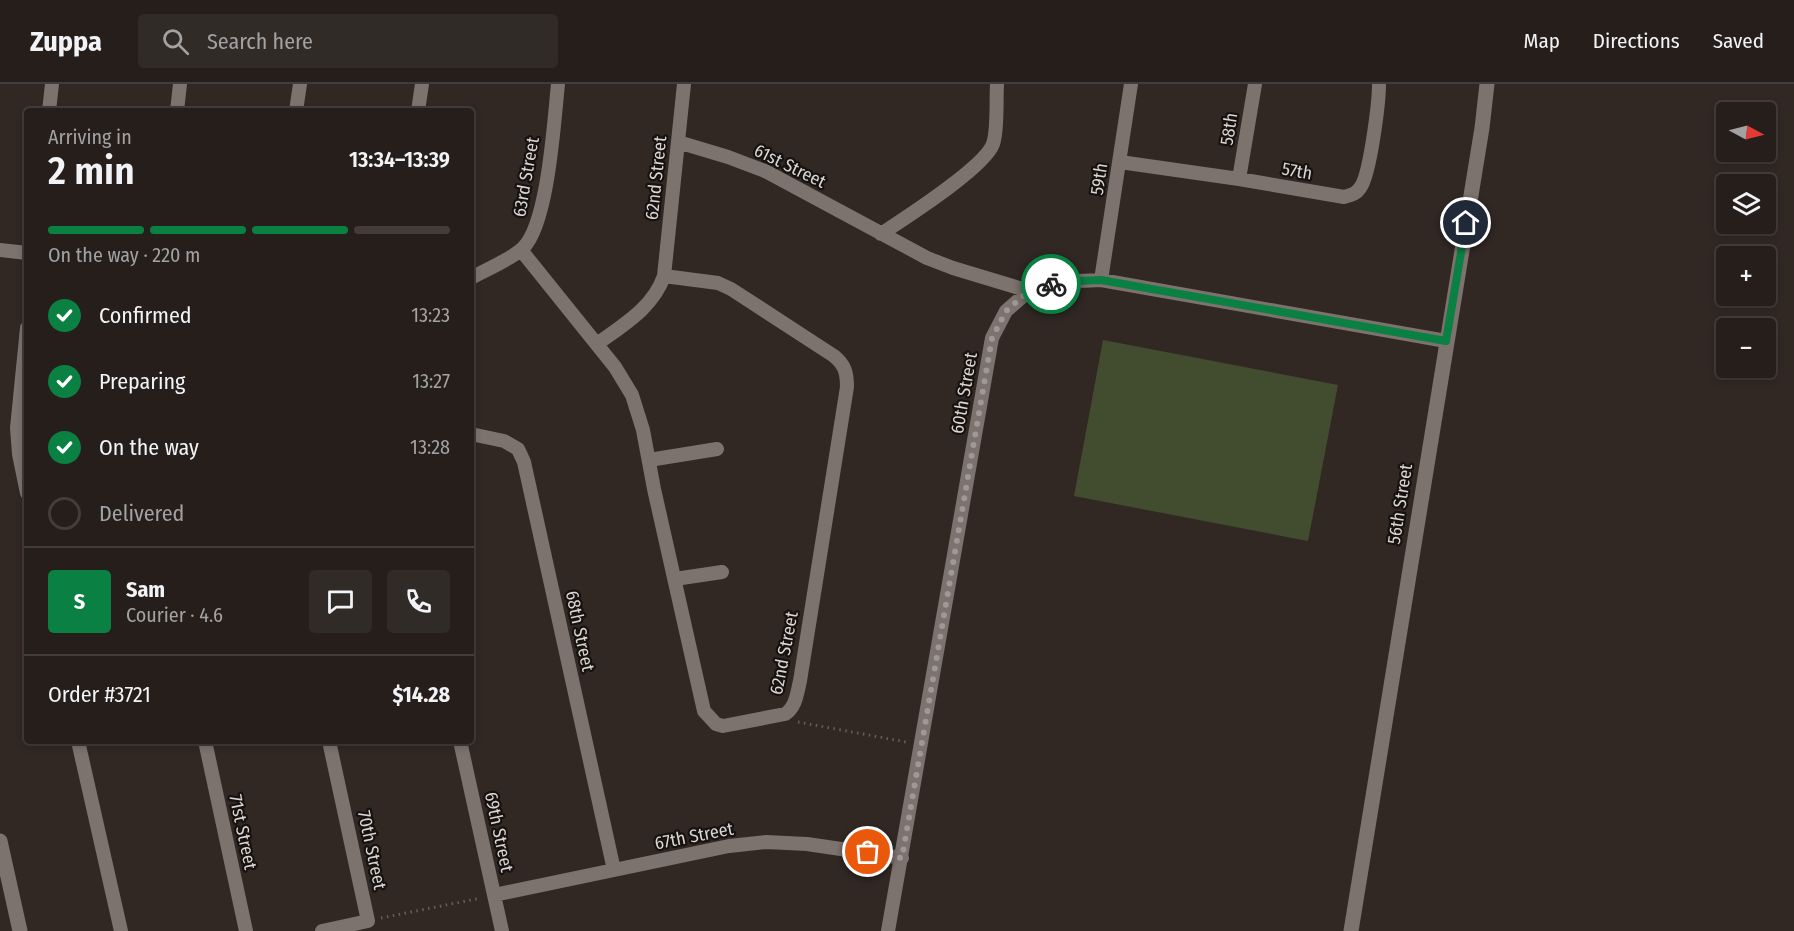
<!DOCTYPE html>
<meta charset="utf-8">
<style>
:root{--surface:#251e1b;--page:#312b28;--text:#f1f3f6;--muted:#a3a2a3;--line:#423c3a;--accent:#0b8043}
body{margin:0;font-family:"Fira Sans Condensed",sans-serif;background:var(--page);color:var(--text);height:100vh;display:flex;flex-direction:column;font-size:22px;white-space:nowrap}
*{box-sizing:border-box;margin:0}
p{font-size:20px;color:var(--muted)}
.icon{flex:none;width:33px;height:33px;fill:none;stroke:currentColor;stroke-width:2;stroke-linecap:round;stroke-linejoin:round}
.map{position:relative;flex:1;overflow:hidden}
.details{position:absolute;left:24px;top:24px;width:450px;height:636px;display:flex;flex-direction:column;background:var(--surface);border-radius:6px;box-shadow:0 3px 9px #0003,0 0 0 2px var(--line)}
.details>*{flex:none}
.needle{width:39px;rotate:97deg}
.tools{position:absolute;left:1716px;top:18px;display:grid;gap:12px}
.tools a{display:grid;place-items:center;width:60px;height:60px;border-radius:6px;background:var(--surface);box-shadow:0 3px 9px #0003,0 0 0 2px var(--line);font-size:30px}
.pin{position:absolute;display:grid;place-items:center;width:51px;height:51px;color:#fff;margin:-26px;border:3px solid #fff;border-radius:50%;box-shadow:0 2px 6px #0007}
.courier{position:absolute;display:grid;place-items:center;width:60px;height:60px;margin:-30px;border:4px solid #0b8043;border-radius:50%;background:#fff;color:#222;box-shadow:0 2px 8px #0007}
.summary em{font-style:normal;font-weight:600}
.summary div{display:flex;flex-direction:column-reverse}
.summary{display:flex;align-items:center;justify-content:space-between;height:102px;padding:0 24px}
h1{font-size:39px;font-weight:600;line-height:45px}
.bar{display:grid;grid-template-columns:repeat(4,1fr);gap:9px 6px;align-content:center;height:72px;padding:0 24px}
.bar i{height:8px;border-radius:4px;background:var(--line)}
.bar .selected{background:var(--accent)}
.bar p{grid-column:span 4}
.line{display:flex;align-items:center;gap:15px;padding:0 24px;border-top:2px solid var(--line)}
.line div{flex:1}
.round{display:grid;place-items:center;flex:none;width:63px;height:63px;border-radius:6px;background:var(--page)}
ol{padding:0 24px;list-style:none}
li{display:flex;align-items:center;gap:18px;height:66px}
li p{margin-inline-start:auto}
li .icon{padding:6px;border-radius:50%;background:var(--accent);color:#fff;stroke-width:4}
li:last-child{color:var(--muted)}
li i{width:33px;height:33px;border:3px solid var(--line);border-radius:50%}
header{display:flex;align-items:center;gap:36px;box-sizing:border-box;height:84px;padding:0 30px;background:var(--surface);border-bottom:2px solid var(--line)}
header strong{font-size:28px}
nav{display:flex;gap:33px;margin-inline-start:auto;font-size:21px}
.search{width:420px;height:54px;background:var(--page);display:flex;align-items:center;gap:15px;box-sizing:border-box;padding:0 21px;border-radius:6px;color:var(--muted);font-size:22px}
.map>svg:first-child{display:block}
</style>
<header>
<strong>Zuppa</strong>
<div class="search"><svg class="icon" aria-label="search" viewBox="0 0 24 24"><circle cx="10" cy="10" r="6"/><path d="M15 15l6 6"/></svg>Search here</div>
<nav><a>Map</a><a>Directions</a><a>Saved</a></nav>
</header>
<div class="map">
<svg width="1794" height="847" viewBox="0 0 1794 847">
<rect width="100%" height="100%" fill="#312824"/>
<path fill="#424c2f" d="M1103,256l235,45 -30,156 -234,-45z"/>
<g fill="none" stroke-linecap="round" stroke-linejoin="round">
<path stroke="#665e5a" stroke-width="3" stroke-dasharray="1.5 4.5" stroke-linecap="butt" d="M798,638l108,20
M381,834l100,-20"/>
<path stroke="#7c726e" stroke-width="14" d="M49,27l3,-27
M177,27l3,-27
M296,27l4,-27
M418,27l4,-27
M678,58l50,15 37,14 162,87 26,10 76,23
M1120,78l119,17 105,18c7,-2 12,-3 16,-9 10,-12 19,-86 19,-104
M1239,95l16,-95
M881,150c24,-16 103,-66 112,-90 5,-14 3,-44 4,-60
M0,166l27,3
M521,166l94,117 17,28 11,35 11,59 50,222 12,13 7,2 62,-12c11,-7 12,-21 15,-33l47,-294c0,-14 -2,-22 -13,-31l-103,-67 -13,-6 -54,-7
M471,194c14,-8 41,-19 52,-30 25,-24 31,-126 35,-164
M1101,196l30,-196
M27,244l-10,100 2,26 8,39
M597,260c26,-19 56,-36 67,-68l20,-192
M471,350l33,7 14,8 6,13 90,408
M649,376l68,-11
M675,495l47,-7
M78,657l43,190
M205,657l41,190
M460,657l42,190
M494,811l235,-49 37,-4 41,2 95,14
M322,847l46,-10 -39,-180
M888,847l104,-593 14,-27 23,-20 28,-9 44,-2 345,61"/>
<path stroke="#7c726e" stroke-width="15" d="M0,757l20,90
M1351,847l131,-803 5,-44"/>
</g>
<g fill="none" stroke-linecap="round" stroke-linejoin="round">
<path stroke="#a09896" stroke-width="6" stroke-dasharray="0 10.8" d="M868,768l34,6 90,-520 14,-27 23,-20 22,-7"/>
<path stroke="#0b8043" stroke-width="8" d="M1051,200l6,-2 44,-2 345,61 20,-118"/>
</g>
<g text-anchor="middle" dominant-baseline="central" stroke-width="4.5" stroke-linejoin="round" paint-order="stroke">
<g font-size="18" fill="#dbd5d3" stroke="#161210">
<text transform="translate(1229 45) rotate(-81)">58th</text>
<text transform="translate(790 82) rotate(26)">61st Street</text>
<text transform="translate(1297 87) rotate(10)">57th</text>
<text transform="translate(526 93) rotate(-80)">63rd Street</text>
<text transform="translate(656 94) rotate(-84)">62nd Street</text>
<text transform="translate(1099 95) rotate(-81)">59th</text>
<text transform="translate(964 309) rotate(-80)">60th Street</text>
<text transform="translate(1400 420) rotate(-81)">56th Street</text>
<text transform="translate(580 547) rotate(78)">68th Street</text>
<text transform="translate(784 569) rotate(-79)">62nd Street</text>
<text transform="translate(243 748) rotate(78)">71st Street</text>
<text transform="translate(499 748) rotate(78)">69th Street</text>
<text transform="translate(694 752) rotate(-11)">67th Street</text>
<text transform="translate(372 766) rotate(78)">70th Street</text>
</g>
</g>
</svg>
<div class="tools">
<a><svg class="needle" viewBox="-14 -14 28 28"><path d="M0-13l5 13h-10z" fill="#e53935"/><path d="M0 13l5-13h-10z" fill="#a3a2a3"/></svg></a>
<a><svg class="icon" aria-label="layers" viewBox="0 0 24 24"><path d="M12 4l9 5-9 5-9-5zM3 14l9 5 9-5"/></svg></a>
<a>+</a>
<a>−</a>
</div>
<div class="pin" style="left:868px;top:768px;background:#ea580c"><svg class="icon" aria-label="bag" viewBox="0 0 24 24"><path d="M5 8h14l-1 12H6zM9 8a3 3 0 0 1 6 0"/></svg></div>
<div class="pin" style="left:1466px;top:139px;background:#1f2937"><svg class="icon" aria-label="home" viewBox="0 0 24 24"><path d="M3 11l9-7 9 7M6 9v11h12V9"/></svg></div>
<div class="courier" style="left:1051px;top:200px"><svg class="icon" aria-label="bike" viewBox="0 0 24 24"><circle cx="6" cy="16" r="4"/><circle cx="18" cy="16" r="4"/><path d="M6 16l4-8h5l3 8M10 8l3 8H6M13 5h3"/></svg></div>
<section class="details">
<div class="summary"><div><h1>2 min</h1><p>Arriving in</p></div><em>13:34–13:39</em></div>
<div class="bar"><i class="selected"></i><i class="selected"></i><i class="selected"></i><i></i><p>On the way · 220 m</p></div>
<ol>
<li><svg class="icon" aria-label="check" viewBox="0 0 24 24"><path d="M5 12l5 5 9-10"/></svg>Confirmed<p>13:23</p></li>
<li><svg class="icon" aria-label="check" viewBox="0 0 24 24"><path d="M5 12l5 5 9-10"/></svg>Preparing<p>13:27</p></li>
<li><svg class="icon" aria-label="check" viewBox="0 0 24 24"><path d="M5 12l5 5 9-10"/></svg>On the way<p>13:28</p></li>
<li><i></i>Delivered</li>
</ol>
<div class="line" style="height:108px"><b class="round" style="background:var(--accent);color:#fff">S</b><div><b>Sam</b><p>Courier · 4.6</p></div><a class="round"><svg class="icon" aria-label="chat" viewBox="0 0 24 24"><path d="M4 5h16v11H9l-5 4z"/></svg></a><a class="round"><svg class="icon" aria-label="phone" viewBox="0 0 24 24"><path d="M5 4h4l2 5-3 2q2 4 5 5l2-3 5 2v4C11 20 4 13 5 4z"/></svg></a></div>
<div class="line" style="height:78px"><div>Order #3721</div><b>$14.28</b></div>
</section>
</div>
